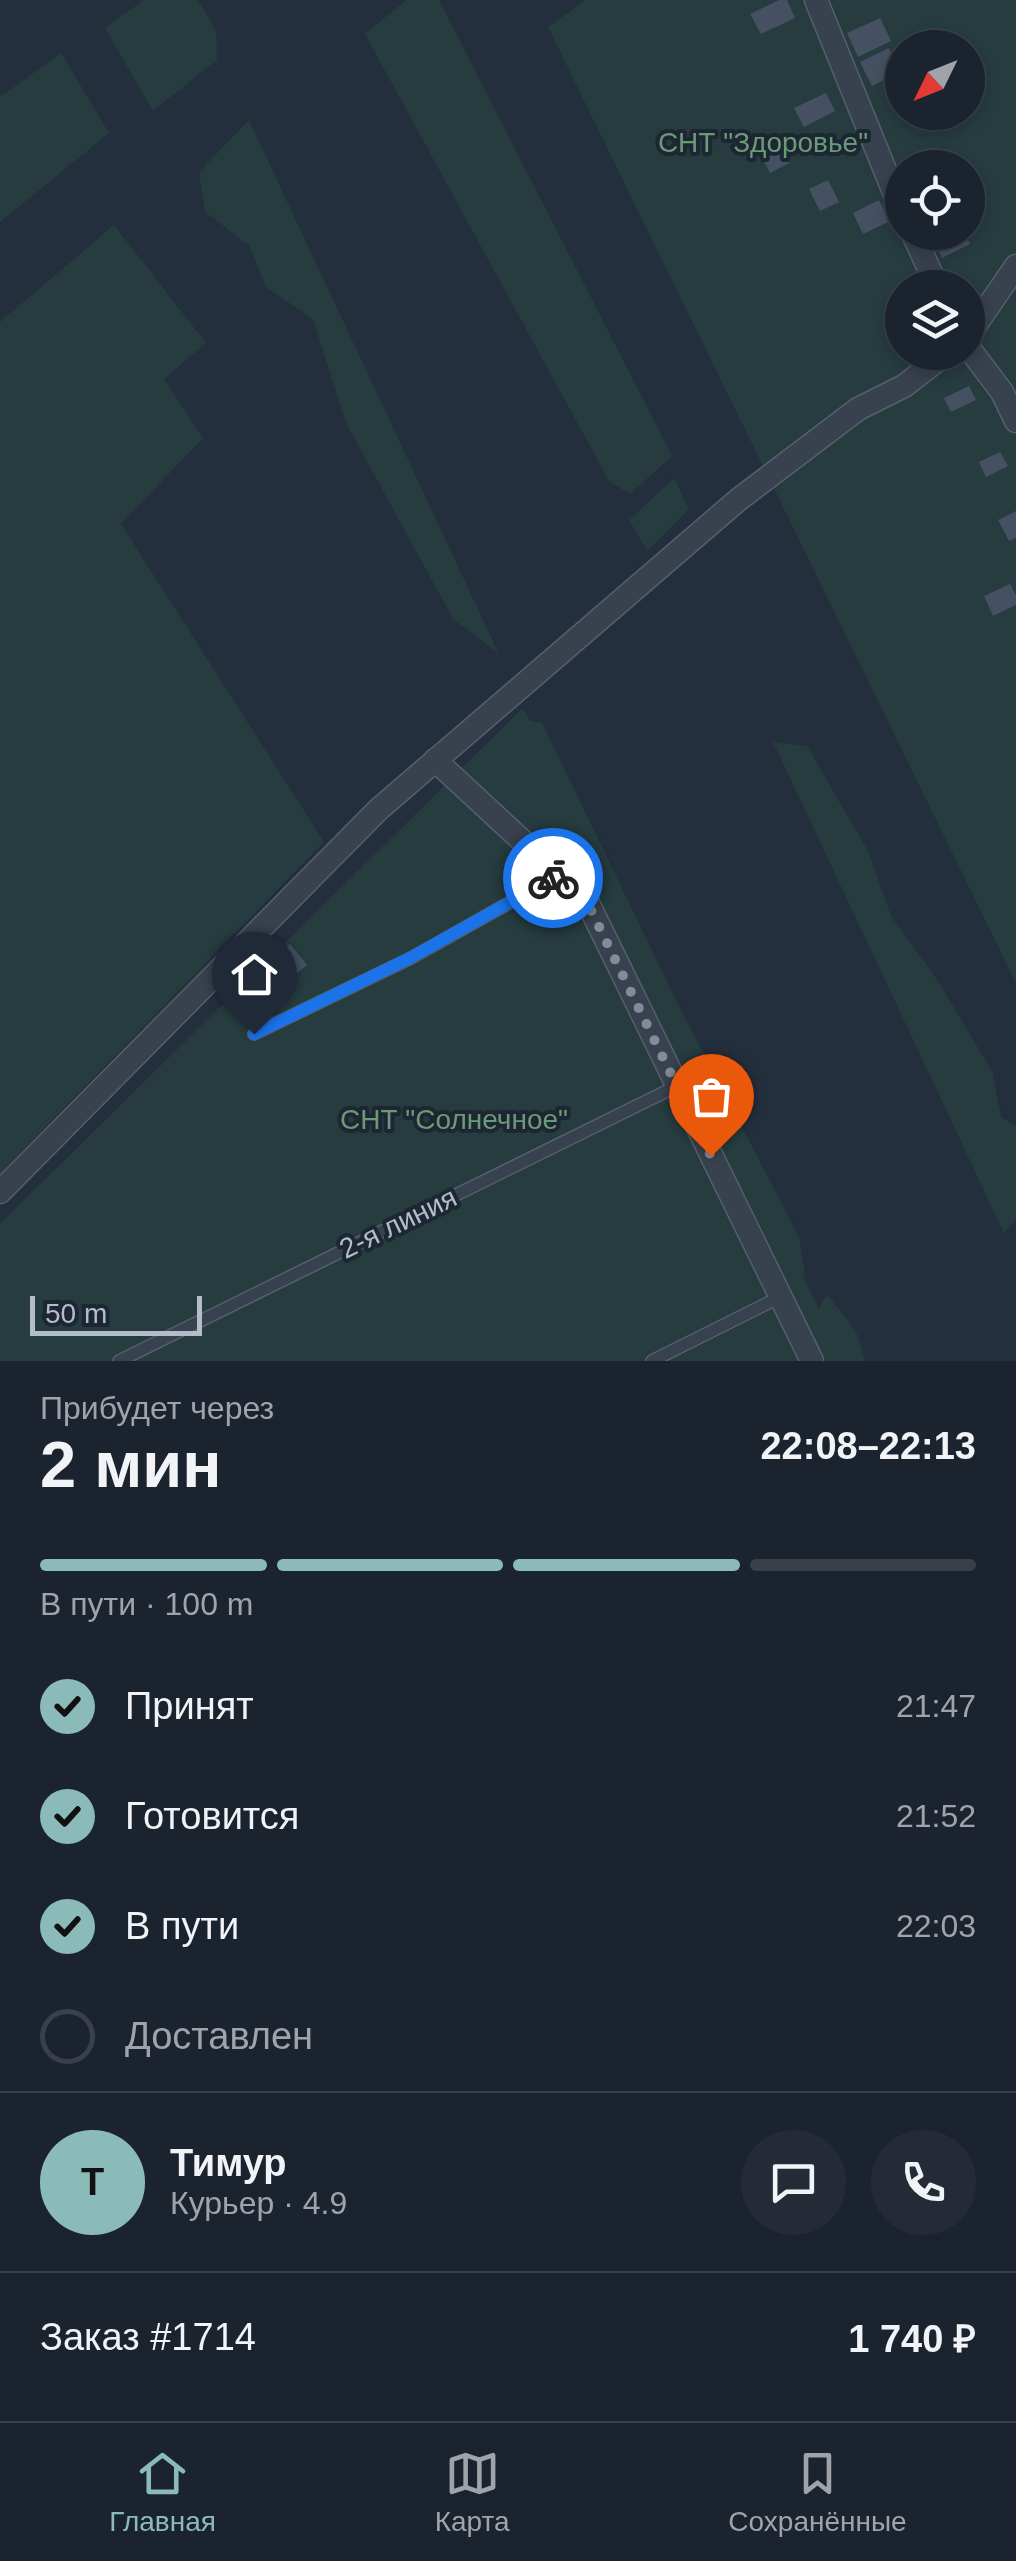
<!DOCTYPE html>
<html lang="ru">
<meta charset="utf-8">
<style>
:root{--surface:#1b232e;--page:#242b36;--text:#f1f3f6;--muted:#a0a4aa;--line:#39404a;--accent:#8bbbb9}
body{margin:0;font-family:Helvetica,sans-serif;background:var(--page);color:var(--text);height:100vh;display:flex;flex-direction:column;font-size:38px;white-space:nowrap}
*{box-sizing:border-box;margin:0}
p{font-size:32px;color:var(--muted)}
.icon{flex:none;width:55px;height:55px;fill:none;stroke:currentColor;stroke-width:2;stroke-linecap:round;stroke-linejoin:round}
.map{position:relative;height:1361px;overflow:hidden}
.side{display:flex;flex-direction:column;background:var(--surface);flex:1}
.side>*{flex:none}
.needle{width:65px;rotate:227deg}
.buttons{position:absolute;left:885px;top:30px;display:grid;gap:20px}
.buttons a{display:grid;place-items:center;width:100px;height:100px;border-radius:50%;background:var(--surface);box-shadow:0 5px 15px #0003,0 0 0 2px var(--line);font-size:50px}
.scale{position:absolute;left:30px;bottom:25px;width:172px;box-sizing:border-box;padding-left:10px;border:5px solid #b4bcc9;border-top:0;font-size:28px;line-height:35px;white-space:nowrap;color:#b4bcc9;-webkit-text-stroke:8px #1d2633;paint-order:stroke}
.pin{position:absolute;display:grid;place-items:center;width:85px;height:85px;color:#fff;margin:-102px -42px;border-radius:50% 50% 50% 0;rotate:-45deg;box-shadow:0 0 10px #0007}
.pin .icon{rotate:45deg}
.courier{position:absolute;display:grid;place-items:center;width:100px;height:100px;margin:-50px;border:8px solid #1a73e8;border-radius:50%;background:#fff;color:#222;box-shadow:0 2px 12px #0007}
.overview em{font-style:normal;font-weight:700}
.overview div{display:flex;flex-direction:column-reverse}
.overview{display:flex;align-items:center;justify-content:space-between;height:170px;padding:0 40px}
h1{font-size:65px;font-weight:700;line-height:75px}
.bar{display:grid;grid-template-columns:repeat(4,1fr);gap:15px 10px;align-content:center;height:120px;padding:0 40px}
.bar i{height:12px;border-radius:8px;background:var(--line)}
.bar .on{background:var(--accent)}
.bar p{grid-column:span 4}
.line{display:flex;align-items:center;gap:25px;padding:0 40px;border-top:2px solid var(--line)}
.line div{flex:1}
.round{display:grid;place-items:center;flex:none;width:105px;height:105px;border-radius:52px;background:var(--page)}
ol{padding:0 40px;list-style:none}
li{display:flex;align-items:center;gap:30px;height:110px}
li p{margin-inline-start:auto}
li .icon{padding:10px;border-radius:50%;background:var(--accent);color:#111;stroke-width:4}
li:last-child{color:var(--muted)}
li i{width:55px;height:55px;border:5px solid var(--line);border-radius:50%}
.dock{display:flex;justify-content:space-around;align-items:center;height:140px;border-top:2px solid var(--line);background:var(--surface);font-size:28px;color:var(--muted)}
.dock a{display:grid;justify-items:center;gap:5px}
.dock .on{color:var(--accent)}
.map>svg:first-child{display:block}
</style>
<div class="map">
<svg width="1016" height="1361" viewBox="0 0 1016 1361">
<rect width="100%" height="100%" fill="#242f3e"/>
<path fill="#263c3f" fill-rule="evenodd" d="M144,0h54l18,31 1,29 -64,51 -48,-83z
M406,0h33l233,456 -42,38 -21,-13 -244,-447z
M586,0h430v983l-468,-956zM902,48h66v64h-66zM902,168h66v64h-66zM902,288h66v64h-66z
M61,53l48,80 -109,89v-125z
M249,120l250,534 -46,-35 -107,-196 -33,-104 -47,-32 -16,-41 -45,-34 -6,-40z
M114,225l92,118 -42,36 39,59 -82,86 203,318 -324,332v-852z
M674,478l15,31 -42,42 -18,-31z
M523,708l7,13 12,2 135,279 122,235 6,38 -3,-1 17,35 8,-15 30,40 8,27h-865v-137z
M773,742l34,4 61,105 23,65 49,68 53,89 8,44 15,9v94l-12,13z"/>
<path fill="#455162" d="M779,0h8l8,18 -34,16 -11,-20z
M880,18l11,23 -33,16 -11,-24z
M889,48l11,24 -28,14 -12,-24z
M826,93l9,18 -31,16 -10,-19z
M777,138l12,25 -19,10 -13,-25z
M828,180l11,22 -19,9 -11,-22z
M879,200l11,21 -27,13 -10,-21z
M937,232h27l6,12 -28,14 -11,-23z
M969,386l7,14 -25,12 -7,-14z
M1000,452l8,14 -22,11 -7,-15z
M1016,511v27l-7,3 -11,-21z
M1010,584l6,11v10l-23,11 -9,-20z
M290,944l17,21 -15,12 -17,-20z"/>
<g fill="none" stroke-linecap="round" stroke-linejoin="round">
<g stroke="#565f6c" stroke-width="14">
<path id="lane" d="M254,1034l157,-76 146,-82
M119,1361l558,-275
M652,1361l128,-64"/>
</g>
<g stroke="#565f6c" stroke-width="25">
<path id="street" d="M816,0l86,212
M912,232l26,56
M968,336l48,-70
M968,347l34,45 14,29
M435,760l152,141 225,460
M0,1192l379,-383 359,-309 120,-91 46,-23 44,-34"/>
</g>
<use href="#lane" stroke="#38414e" stroke-width="11"/>
<use href="#street" stroke="#38414e" stroke-width="22"/>
</g>
<g fill="none" stroke-linecap="round" stroke-linejoin="round">
<path stroke="#828b98" stroke-width="10" stroke-dasharray="0 18" d="M553,878l4,-2 30,26 124,254"/>
<path stroke="#1a73e8" stroke-width="12" d="M254,1034l156,-76 143,-80"/>
</g>
<g text-anchor="middle" dominant-baseline="central" stroke-width="8" stroke-linejoin="round" paint-order="stroke">
<g font-size="28" fill="#6b9a76" stroke="#1d2633">
<text x="763" y="142">СНТ "Здоровье"</text>
<text x="454" y="1119">СНТ "Солнечное"</text>
</g>
<g font-size="28" fill="#b4bcc9" stroke="#1d2633">
<text transform="translate(398 1223) rotate(-26)">2-я линия</text>
</g>
</g>
</svg>
<div class="buttons">
<a><svg class="needle" viewBox="-14 -14 28 28"><path d="M0-13l5 13h-10z" fill="#e53935"/><path d="M0 13l5-13h-10z" fill="#a0a4aa"/></svg></a>
<a><svg class="icon" aria-label="locate" viewBox="0 0 24 24"><circle cx="12" cy="12" r="6"/><path d="M12 2v4M12 18v4M2 12h4M18 12h4"/></svg></a>
<a><svg class="icon" aria-label="layers" viewBox="0 0 24 24"><path d="M12 4l9 5-9 5-9-5zM3 14l9 5 9-5"/></svg></a>
</div>
<div class="scale">50 m</div>
<div class="pin" style="left:711px;top:1156px;background:#ea580c"><svg class="icon" aria-label="bag" viewBox="0 0 24 24"><path d="M5 8h14l-1 12H6zM9 8a3 3 0 0 1 6 0"/></svg></div>
<div class="pin" style="left:254px;top:1034px;background:#1f2937"><svg class="icon" aria-label="home" viewBox="0 0 24 24"><path d="M3 11l9-7 9 7M6 9v11h12V9"/></svg></div>
<div class="courier" style="left:553px;top:878px"><svg class="icon" aria-label="bike" viewBox="0 0 24 24"><circle cx="6" cy="16" r="4"/><circle cx="18" cy="16" r="4"/><path d="M6 16l4-8h5l3 8M10 8l3 8H6M13 5h3"/></svg></div>
</div>
<section class="side">
<div class="overview"><div><h1>2 мин</h1><p>Прибудет через</p></div><em>22:08–22:13</em></div>
<div class="bar"><i class="on"></i><i class="on"></i><i class="on"></i><i></i><p>В пути · 100 m</p></div>
<ol>
<li><svg class="icon" aria-label="check" viewBox="0 0 24 24"><path d="M5 12l5 5 9-10"/></svg>Принят<p>21:47</p></li>
<li><svg class="icon" aria-label="check" viewBox="0 0 24 24"><path d="M5 12l5 5 9-10"/></svg>Готовится<p>21:52</p></li>
<li><svg class="icon" aria-label="check" viewBox="0 0 24 24"><path d="M5 12l5 5 9-10"/></svg>В пути<p>22:03</p></li>
<li><i></i>Доставлен</li>
</ol>
<div class="line" style="height:180px"><b class="round" style="background:var(--accent);color:#111">Т</b><div><b>Тимур</b><p>Курьер · 4.9</p></div><a class="round"><svg class="icon" aria-label="chat" viewBox="0 0 24 24"><path d="M4 5h16v11H9l-5 4z"/></svg></a><a class="round"><svg class="icon" aria-label="phone" viewBox="0 0 24 24"><path d="M5 4h4l2 5-3 2q2 4 5 5l2-3 5 2v4C11 20 4 13 5 4z"/></svg></a></div>
<div class="line" style="height:130px"><div>Заказ #1714</div><b>1 740 ₽</b></div>
</section>
<nav class="dock">
<a class="on"><svg class="icon" aria-label="home" viewBox="0 0 24 24"><path d="M3 11l9-7 9 7M6 9v11h12V9"/></svg>Главная</a>
<a><svg class="icon" aria-label="map" viewBox="0 0 24 24"><path d="M3 6l6-2 6 2 6-2v14l-6 2-6-2-6 2zM9 4v14M15 6v14"/></svg>Карта</a>
<a><svg class="icon" aria-label="saved" viewBox="0 0 24 24"><path d="M7 4h10v16l-5-4-5 4z"/></svg>Сохранённые</a>
</nav>
